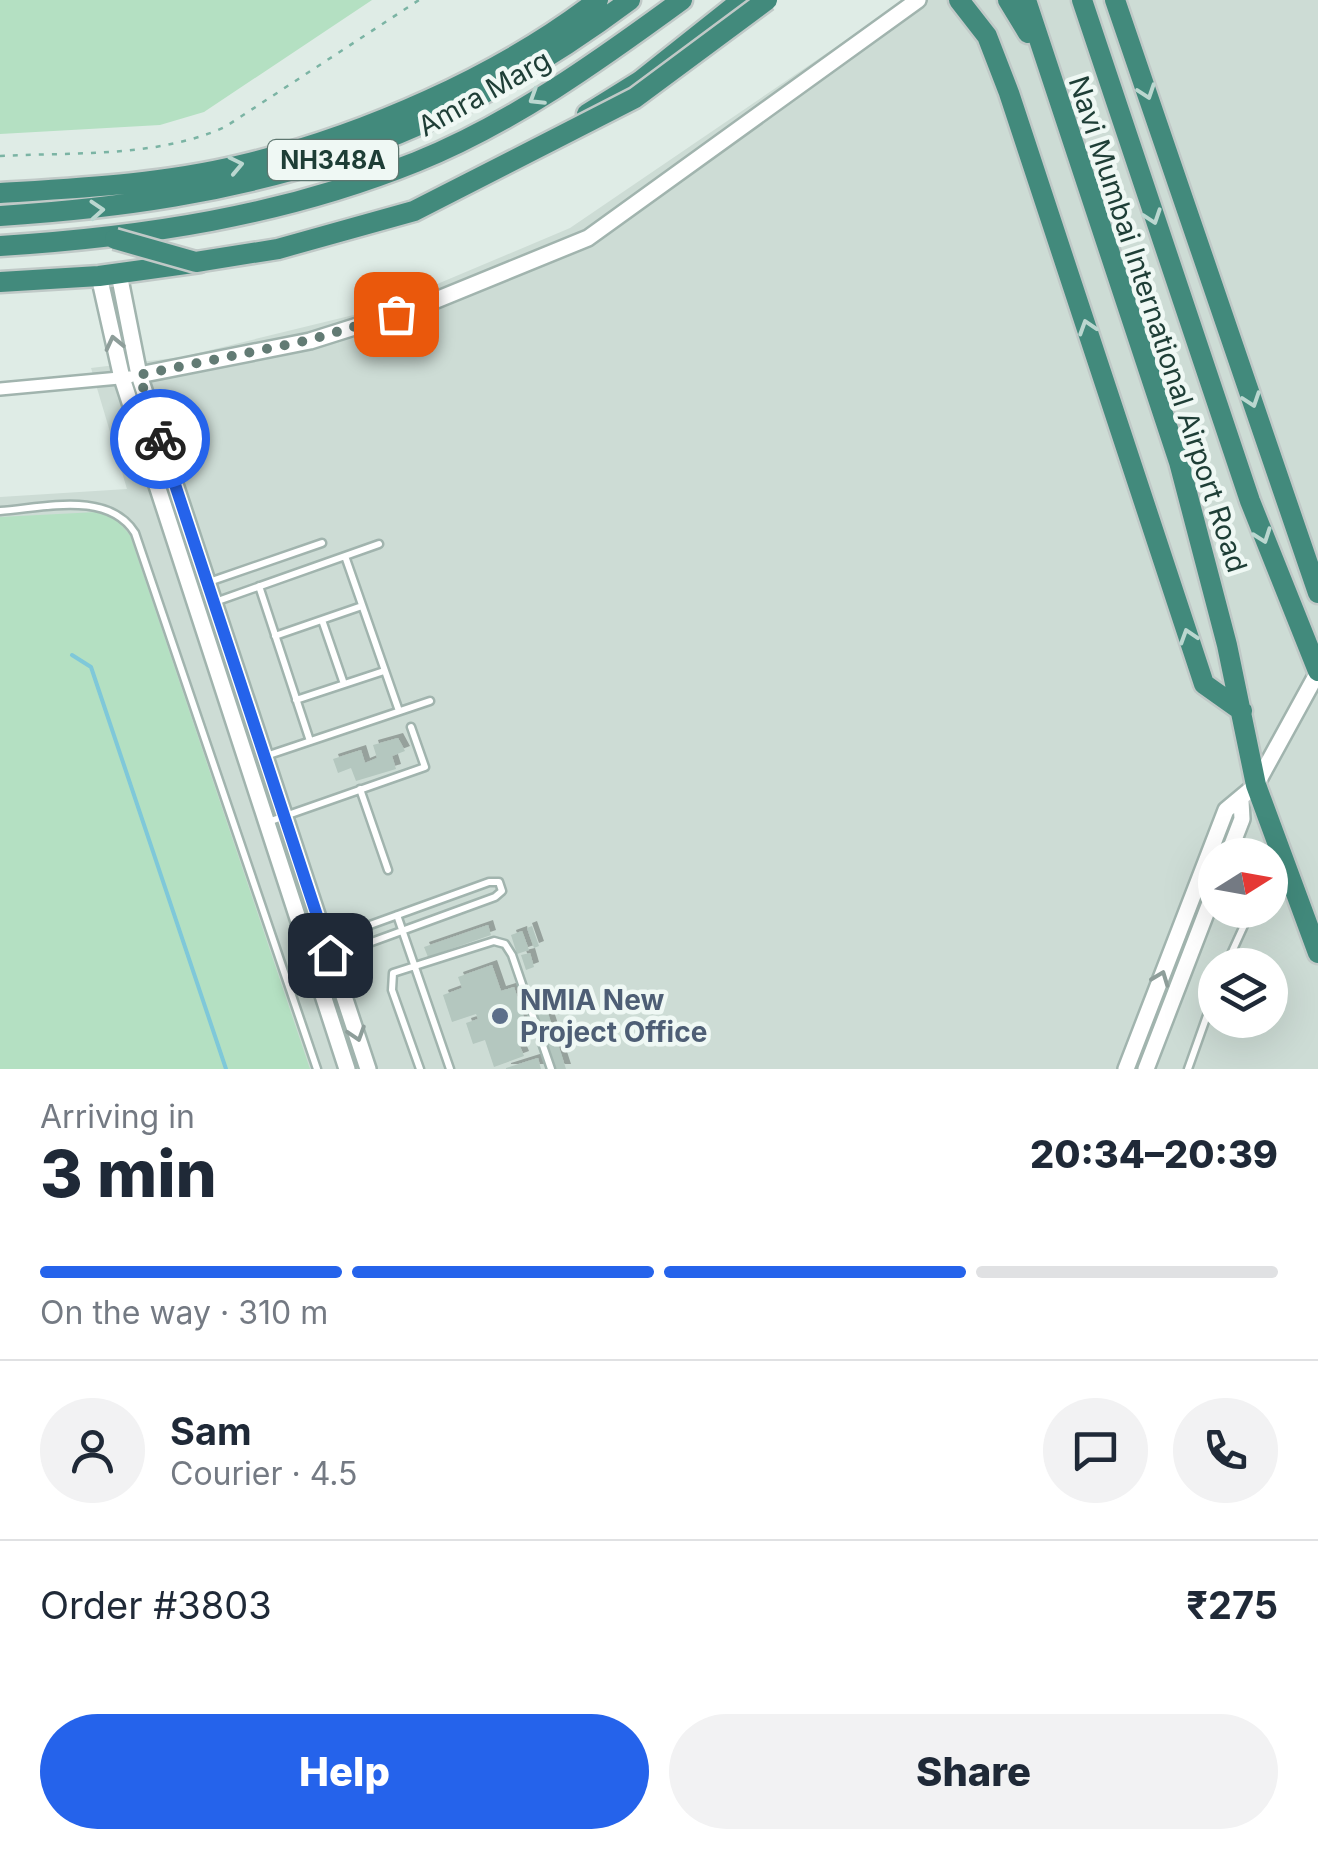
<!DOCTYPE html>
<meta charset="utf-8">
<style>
:root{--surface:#fff;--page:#f2f2f3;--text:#1f2937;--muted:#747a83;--line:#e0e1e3;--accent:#2563eb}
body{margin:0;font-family:Inter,sans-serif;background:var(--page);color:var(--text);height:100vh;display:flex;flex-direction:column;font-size:38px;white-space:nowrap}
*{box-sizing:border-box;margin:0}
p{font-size:32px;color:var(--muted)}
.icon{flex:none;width:55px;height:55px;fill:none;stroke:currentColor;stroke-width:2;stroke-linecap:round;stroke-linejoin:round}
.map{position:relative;height:1069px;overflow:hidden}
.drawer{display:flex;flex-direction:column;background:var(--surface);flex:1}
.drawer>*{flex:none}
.needle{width:65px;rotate:79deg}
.fabs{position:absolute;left:1198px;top:838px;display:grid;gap:20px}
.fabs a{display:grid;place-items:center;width:90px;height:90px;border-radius:50%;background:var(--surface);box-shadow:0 10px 40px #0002;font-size:50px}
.pin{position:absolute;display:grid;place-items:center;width:85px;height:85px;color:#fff;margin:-42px;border-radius:20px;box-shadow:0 5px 15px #0006}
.courier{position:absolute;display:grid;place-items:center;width:100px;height:100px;margin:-50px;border:8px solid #2563eb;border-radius:50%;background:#fff;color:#222;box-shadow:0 2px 12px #0007}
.overview em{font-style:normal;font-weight:800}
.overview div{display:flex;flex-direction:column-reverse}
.overview{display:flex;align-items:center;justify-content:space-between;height:170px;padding:0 40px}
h1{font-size:65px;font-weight:800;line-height:75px}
.bar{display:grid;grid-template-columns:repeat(4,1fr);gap:15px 10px;align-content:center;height:120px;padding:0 40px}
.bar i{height:12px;border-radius:8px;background:var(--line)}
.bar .selected{background:var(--accent)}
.bar p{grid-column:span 4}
.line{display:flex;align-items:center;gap:25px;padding:0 40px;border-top:2px solid var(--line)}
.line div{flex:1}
.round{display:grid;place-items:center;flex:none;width:105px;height:105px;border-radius:52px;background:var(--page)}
.action{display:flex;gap:20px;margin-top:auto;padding:20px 40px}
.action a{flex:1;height:115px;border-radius:60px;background:var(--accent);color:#fff;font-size:40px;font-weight:800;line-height:115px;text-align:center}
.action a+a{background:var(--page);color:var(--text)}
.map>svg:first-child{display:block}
</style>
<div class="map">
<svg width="1318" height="1069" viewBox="0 0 1318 1069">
<defs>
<filter id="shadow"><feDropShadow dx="5" dy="-5" stdDeviation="0" flood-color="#0004"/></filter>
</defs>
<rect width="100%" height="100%" fill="#dfece6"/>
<path fill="#cddcd5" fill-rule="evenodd" d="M905,0h413v1069h-1318v-572l127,-8 -36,-121 91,-11 196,-48 192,-81zM1215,855h55v55h-55zM1215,965h55v55h-55z"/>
<path fill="#b4e0c2" d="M0,0h372l-168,112 -44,13 -160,9z
M97,512l18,6 15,17 180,534h-310v-552z"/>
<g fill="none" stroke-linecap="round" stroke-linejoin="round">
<path stroke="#7fc8d9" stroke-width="4" d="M72,655l19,12 135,402"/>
</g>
<path fill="#b4c7bf" filter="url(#shadow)" d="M398,738l7,13 -13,5 4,13 -40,12 -5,-13 -13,5 -5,-14 28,-9 4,13 12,-5 -4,-13z
M488,925l3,10 -63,22 -4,-10z
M532,926l7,20 -5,2 -7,-20z
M522,931l7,19 -12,4 -6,-19z
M530,953l4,14 -8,3 -5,-15z
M492,965l9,26 13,-4 17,52 -12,5 5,12 -30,11 -9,-27 -12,4 -7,-21 12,-4 -2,-5 -24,8 -9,-27 19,-7 -4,-11z
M543,998l23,71h-10l-23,-68z
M538,1058l3,11h-35v-1z"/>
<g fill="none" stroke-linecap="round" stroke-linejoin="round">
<g stroke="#a1b4ae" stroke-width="11">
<path id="service" d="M0,511c43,-3 108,-21 135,22l182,536
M345,556l54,155
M209,582l113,-39
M259,586l51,155
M215,602l164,-58
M322,620l22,64
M275,636l87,-30
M296,700l88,-29
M266,756l164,-55
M360,789l28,81
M268,822l157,-55 -14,-40
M397,915l53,154
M309,947l180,-65h10l3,9 -7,6 -181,66
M1226,965l25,-55
M527,998l17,-5
M420,1069l-28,-79 1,-17 101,-32 11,3 7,11 39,114
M1188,1069l27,-76"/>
</g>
<g stroke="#a1b4ae" stroke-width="16">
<path id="minor" d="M0,389l130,-12"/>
</g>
<g stroke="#a1b4ae" stroke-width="20">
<path id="tertiary" d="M119,274l20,101 229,694
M99,276l23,102 225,691
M139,375l171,-34 114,-36 164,-67 330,-238
M1228,855l14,-36 -1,-18
M1126,1069l100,-259 30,-25 62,-113
M1146,1069l69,-179"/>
</g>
<g stroke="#c0c9c7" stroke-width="25">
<path id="trunk" d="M959,0l28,36 22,57 195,591 38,27
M1008,0l20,33
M1026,0l153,462 48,183 29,140 62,168
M1082,0l168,501 68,170
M1115,0l203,593
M587,114l53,-33 102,-81
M0,193c80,-5 163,-9 241,-28 121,-29 259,-89 357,-165
M0,216c246,-16 430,-66 630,-216
M0,246c143,-9 282,-30 416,-84 95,-38 184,-102 266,-162
M0,282l99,-6 101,-14
M1214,891h1"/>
</g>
<path stroke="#7bb4a4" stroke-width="2.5" stroke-dasharray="5 8" stroke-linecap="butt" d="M0,156c74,-4 156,2 225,-29l194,-127"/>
<use href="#service" stroke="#fff" stroke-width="6"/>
<use href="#minor" stroke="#fff" stroke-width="11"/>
<use href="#tertiary" stroke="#fff" stroke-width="15"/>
<use href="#trunk" stroke="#428a7c" stroke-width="20"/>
<g stroke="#c0c9c7" stroke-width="25" stroke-linecap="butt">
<path id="trunk-bridge" d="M115,239l81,23 82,-13 136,-38 221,-113 132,-98"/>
</g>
<use href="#trunk-bridge" stroke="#428a7c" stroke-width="20"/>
</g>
<defs><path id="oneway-chevron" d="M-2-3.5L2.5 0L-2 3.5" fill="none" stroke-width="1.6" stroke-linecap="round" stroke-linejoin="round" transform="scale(2.5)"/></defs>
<g stroke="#bbd7d0">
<use href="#oneway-chevron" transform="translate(1147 92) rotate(71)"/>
<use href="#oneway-chevron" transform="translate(536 98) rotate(148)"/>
<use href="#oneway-chevron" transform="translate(236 165) rotate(-12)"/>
<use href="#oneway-chevron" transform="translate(97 210) rotate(-4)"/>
<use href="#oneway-chevron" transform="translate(1153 217) rotate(71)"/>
<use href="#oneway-chevron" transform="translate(1087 327) rotate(-108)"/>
<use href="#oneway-chevron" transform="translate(1252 400) rotate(71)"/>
<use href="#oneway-chevron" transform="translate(1263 536) rotate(70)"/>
<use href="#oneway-chevron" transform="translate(1188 636) rotate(-108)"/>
</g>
<g stroke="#8e9e9a">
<use href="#oneway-chevron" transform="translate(114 343) rotate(-103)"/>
<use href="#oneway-chevron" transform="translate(1161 978) rotate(-69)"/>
<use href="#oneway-chevron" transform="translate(357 1034) rotate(72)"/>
</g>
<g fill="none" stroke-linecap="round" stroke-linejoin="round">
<path stroke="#627b74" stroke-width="10" stroke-dasharray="0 18" d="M160,439l-21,-64 171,-35 86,-26"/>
<path stroke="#2563eb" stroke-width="12" d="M160,439l170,516"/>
</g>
<circle fill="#5c6f8a" stroke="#eff8f4" stroke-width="4" cx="500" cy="1016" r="10"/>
<g text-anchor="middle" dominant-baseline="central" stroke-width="9" stroke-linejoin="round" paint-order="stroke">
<rect fill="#eff8f4" stroke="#5d766f" stroke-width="2.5" x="268" y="140" width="130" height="40" rx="8"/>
<g font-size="25" font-weight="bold" fill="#1e3e36">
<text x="333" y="160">NH348A</text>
</g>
<g font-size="28" fill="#1e3e36" stroke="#eff8f4">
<text transform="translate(484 93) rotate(-29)">Amra Marg</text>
<text transform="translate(1158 324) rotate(72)">Navi Mumbai International Airport Road</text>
</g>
<g font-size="28" font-weight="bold" fill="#4e5e75" stroke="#eff8f4" text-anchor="start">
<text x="520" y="1000">NMIA New<tspan x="520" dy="32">Project Office</tspan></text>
</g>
</g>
</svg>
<div class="fabs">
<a><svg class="needle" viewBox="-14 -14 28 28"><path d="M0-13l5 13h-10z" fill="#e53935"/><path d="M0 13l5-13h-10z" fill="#747a83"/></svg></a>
<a><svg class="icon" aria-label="layers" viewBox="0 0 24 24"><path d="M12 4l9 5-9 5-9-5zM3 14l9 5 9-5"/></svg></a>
</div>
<div class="pin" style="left:396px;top:314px;background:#ea580c"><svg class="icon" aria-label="bag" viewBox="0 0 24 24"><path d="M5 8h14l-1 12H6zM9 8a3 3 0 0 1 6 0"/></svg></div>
<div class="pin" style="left:330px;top:955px;background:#1f2937"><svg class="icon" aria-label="home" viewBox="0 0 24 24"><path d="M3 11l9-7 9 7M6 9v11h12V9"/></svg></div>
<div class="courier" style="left:160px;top:439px"><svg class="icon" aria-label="bike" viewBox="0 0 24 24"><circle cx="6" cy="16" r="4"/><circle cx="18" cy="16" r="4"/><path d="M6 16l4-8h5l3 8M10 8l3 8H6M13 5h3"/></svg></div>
</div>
<section class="drawer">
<div class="overview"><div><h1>3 min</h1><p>Arriving in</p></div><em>20:34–20:39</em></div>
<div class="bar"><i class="selected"></i><i class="selected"></i><i class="selected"></i><i></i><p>On the way · 310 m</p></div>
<div class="line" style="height:180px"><a class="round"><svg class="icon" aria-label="person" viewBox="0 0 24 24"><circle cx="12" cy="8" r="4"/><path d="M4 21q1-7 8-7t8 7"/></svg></a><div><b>Sam</b><p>Courier · 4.5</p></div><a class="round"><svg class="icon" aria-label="chat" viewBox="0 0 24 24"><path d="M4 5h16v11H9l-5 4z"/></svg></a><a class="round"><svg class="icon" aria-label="phone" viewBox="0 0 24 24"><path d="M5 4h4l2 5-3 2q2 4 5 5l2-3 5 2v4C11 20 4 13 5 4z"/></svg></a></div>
<div class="line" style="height:130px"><div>Order #3803</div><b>₹275</b></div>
<div class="action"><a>Help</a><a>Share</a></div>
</section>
